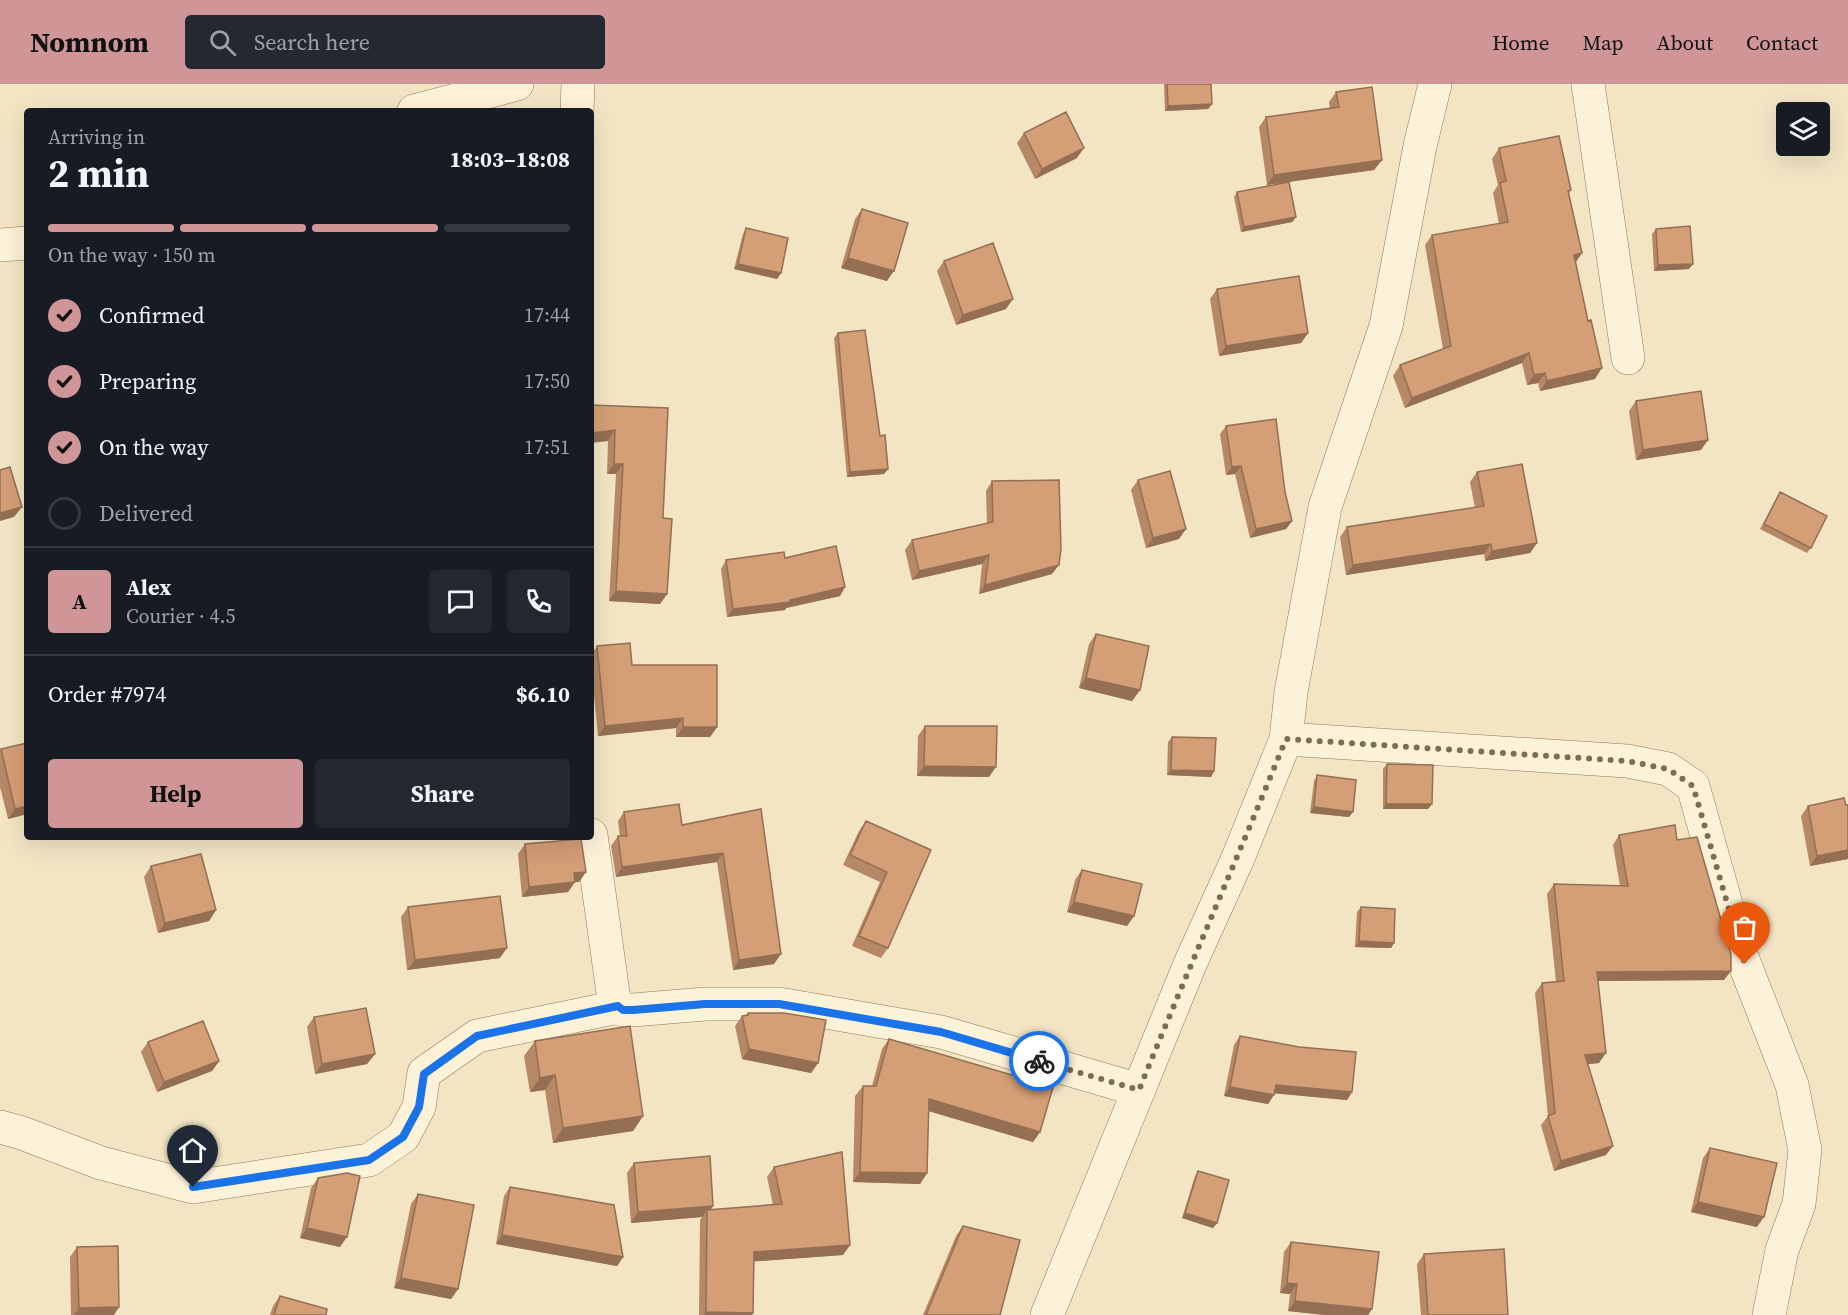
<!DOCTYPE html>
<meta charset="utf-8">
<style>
:root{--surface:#171b24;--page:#242831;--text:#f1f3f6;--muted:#9ea1a6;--line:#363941;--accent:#cf9597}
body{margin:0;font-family:"Source Serif 4",serif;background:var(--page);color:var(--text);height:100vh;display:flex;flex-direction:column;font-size:22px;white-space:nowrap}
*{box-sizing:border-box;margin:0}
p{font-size:20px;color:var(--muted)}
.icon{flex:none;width:33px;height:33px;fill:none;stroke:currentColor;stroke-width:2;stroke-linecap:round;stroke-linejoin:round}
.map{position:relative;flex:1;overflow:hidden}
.details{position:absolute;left:24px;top:24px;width:570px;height:732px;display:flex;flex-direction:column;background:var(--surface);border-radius:6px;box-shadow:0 6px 24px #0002}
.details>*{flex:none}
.fabs{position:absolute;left:1776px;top:18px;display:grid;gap:12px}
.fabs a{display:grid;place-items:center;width:54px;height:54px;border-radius:6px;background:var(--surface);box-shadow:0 6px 24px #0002;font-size:30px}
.pin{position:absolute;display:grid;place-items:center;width:51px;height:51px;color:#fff;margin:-62px -26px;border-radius:50% 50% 50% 0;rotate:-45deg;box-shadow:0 0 6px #0007}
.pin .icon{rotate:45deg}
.courier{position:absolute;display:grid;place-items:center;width:60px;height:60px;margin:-30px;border:4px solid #1a73e8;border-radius:50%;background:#fff;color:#222;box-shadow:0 2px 8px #0007}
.headline em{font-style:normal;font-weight:700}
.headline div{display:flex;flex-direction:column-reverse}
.headline{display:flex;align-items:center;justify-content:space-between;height:102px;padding:0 24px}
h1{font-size:39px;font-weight:700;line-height:45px}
.bar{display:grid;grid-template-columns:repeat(4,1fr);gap:9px 6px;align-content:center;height:72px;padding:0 24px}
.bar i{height:8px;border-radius:4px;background:var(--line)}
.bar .active{background:var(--accent)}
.bar p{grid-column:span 4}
.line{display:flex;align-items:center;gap:15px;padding:0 24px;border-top:2px solid var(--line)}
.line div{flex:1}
.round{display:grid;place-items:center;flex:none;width:63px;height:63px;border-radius:6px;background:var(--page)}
ol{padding:0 24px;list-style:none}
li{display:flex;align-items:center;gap:18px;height:66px}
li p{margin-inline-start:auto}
li .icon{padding:6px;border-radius:50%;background:var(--accent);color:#111;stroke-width:4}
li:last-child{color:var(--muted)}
li i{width:33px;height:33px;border:3px solid var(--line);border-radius:50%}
.action{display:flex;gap:12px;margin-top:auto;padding:12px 24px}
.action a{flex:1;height:69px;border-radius:6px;background:var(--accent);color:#111;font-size:24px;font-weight:700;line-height:69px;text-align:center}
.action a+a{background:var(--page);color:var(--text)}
header{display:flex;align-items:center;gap:36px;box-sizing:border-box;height:84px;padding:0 30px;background:var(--accent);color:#111}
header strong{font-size:28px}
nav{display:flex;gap:33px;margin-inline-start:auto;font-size:21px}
.search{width:420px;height:54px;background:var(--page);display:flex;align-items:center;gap:15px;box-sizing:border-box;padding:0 21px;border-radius:6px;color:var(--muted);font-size:22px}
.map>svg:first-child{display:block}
</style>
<header>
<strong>Nomnom</strong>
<div class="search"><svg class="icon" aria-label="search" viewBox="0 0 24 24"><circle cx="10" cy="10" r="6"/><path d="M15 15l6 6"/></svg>Search here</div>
<nav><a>Home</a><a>Map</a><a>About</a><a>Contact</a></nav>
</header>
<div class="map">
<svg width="1848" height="1231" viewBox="0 0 1848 1231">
<rect width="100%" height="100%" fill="#f3e5c4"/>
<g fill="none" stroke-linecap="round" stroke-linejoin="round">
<g stroke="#8f7658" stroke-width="34">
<path id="minor" d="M1588,0l40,274
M414,27l103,-27
M577,27l1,-27
M0,161l27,-2
M1286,655l341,22 41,8 25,17 45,161 54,138 13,65 -6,54 -17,46 -13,65
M591,751l23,165 4,7
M0,1043l22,6 79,30 92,24 176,-27 34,-23 16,-30 5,-34 53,-37 141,-29 5,3h10l72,-6h74l162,28 198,58
M1047,1231l143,-351 48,-106 48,-119 5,-47 34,-185 61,-181 34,-180 15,-62"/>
</g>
<use href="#minor" stroke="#fcf2d8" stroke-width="33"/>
</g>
<path fill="#b68865" d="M1164,0h47l1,20 -4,5 -43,2z
M1336,8l46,68 -8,10 -107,15 -8,-58 7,-10 64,-9 -1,-6z
M1024,49l53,25 -42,21 -18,-36z
M1499,64l72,42 -2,3 13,60 -6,9 19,117 -55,12 -2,-8 -11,2 -5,-22 -117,45 -12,-32 7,-11 43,-16 -18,-104 7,-10 67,-11 -6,-31 5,-8 -6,-26z
M1237,108l59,25 -4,5 -51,10 -7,-35z
M862,125l25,72 -46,-13 14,-49z
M746,144l35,45 -4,6 -43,-10 9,-35z
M1656,145l33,40 -35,2 -2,-37z
M944,177l62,48 -50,16 -19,-54z
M1217,205l91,44 -7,10 -82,13 -9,-57z
M838,249l42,103 8,33 -4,5 -37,3 -13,-139z
M1636,317l65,49 -65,10 -7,-49z
M591,321l77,3 -5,110 4,76 -7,10 -51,-3 7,-127h-9l1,-33z
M1226,342l59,66 7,29 -6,8 -36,9 -15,-64 -9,1 -6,-41z
M1477,388l60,71 -7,10 -45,8 -1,-7 -138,21 -6,-38 7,-10 128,-19 -5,-26z
M1138,396l41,59 -33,9 -15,-58z
M992,397l60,93 -73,20 3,-30 -70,16 -7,-30 7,-10 75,-17 -1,-32z
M1780,408l31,56 -4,5 -47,-24z
M785,474l60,29 -5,9 -54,12 -1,2 -58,7 -6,-48 5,-9z
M1096,550l44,56 -8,11 -53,-13 10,-44z
M597,562l35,19 85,62 -7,10h-34v-9l-78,8 -7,-71v-10z
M925,642l64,51 -72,-1 1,-40z
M1172,653l42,34 -3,6 -44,-2 1,-33z
M27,659v71l-19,5 -8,-32v-37z
M1387,680l45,40 -4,5h-45v-40z
M1317,691l32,42 -39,-4 4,-32z
M1846,721l2,54 -38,7 -9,-50 7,-10z
M761,725l13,155 -41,6 -16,-108 -101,15 -5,-31 7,-10h2l-2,-15 6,-9 58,13z
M866,737l65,29 -43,98 -7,10 -29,-12 28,-64 -37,-17 16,-34z
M1619,751l58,5 47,140 -126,1 1,82 -11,1 18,91 -52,16 -13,-46 7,-9 -13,-123 7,-10 14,-1 -9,-88 7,-10 66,2 -7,-41z
M525,760l61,28 -7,10h-4l-7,10 -46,5 -4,-43z
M151,782l65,44 -7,11 -51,12 -14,-56z
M1082,786l52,46 -7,10 -60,-14 8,-32z
M408,823l92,51 -93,12 -6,-53z
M1361,823l33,36 -3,5 -36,-1 2,-35z
M748,929l70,50 -7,10 -69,-14 -7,-33 7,-10h3z
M314,933l61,37 -8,10 -52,10 -8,-47z
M1240,952l112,56 -5,8 -73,-7 -6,11 -44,-8 10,-51z
M889,955l151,93 -7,10 -105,-31 -1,62 -7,11 -67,-2 2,-86 8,-10h9l10,-37z
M535,957l108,75 -10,15 -80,12 -8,-53 -15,2 -6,-36z
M148,958l71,19 -7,10 -55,21 -16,-40z
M1710,1064l47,79 -66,-15 12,-54z
M634,1079l77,47 62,-5 -6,-28 7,-10 76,78 -7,10 -89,6 -1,52 -1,2h-53l1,-95 2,-3 -71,6 -4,-50z
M1198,1087l19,52 -4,5 -31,-10 13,-42z
M318,1094l22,69 -40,-9 11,-50z
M510,1103l113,70 -6,9 -121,-22 8,-48z
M418,1110l40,95 -7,10 -57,-11 17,-84z
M963,1142l37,89h-77l33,-79z
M1291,1158l81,67 -4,6h-43l-37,-4 2,-17 -10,-1 4,-41z
M77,1163l37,68h-43l-1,-58z
M1424,1170l84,61h-87l-4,-51z
M280,1212l46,19h-56l3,-9z"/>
<path fill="#946f53" d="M1212,20l-4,5 -43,2 3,-5z
M1084,64l-7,10 -42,21 7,-10z
M1382,76l-8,10 -107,15 7,-10z
M1296,133l-4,5 -51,10 3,-5z
M1582,169l-7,10 -1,-8z
M848,174l46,13 -7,10 -46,-13z
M738,180l43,9 -4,6 -43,-10z
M1693,180l-4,5 -35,2 4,-6z
M1013,215l-7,10 -50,16 7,-10z
M1308,249l-7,10 -82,13 7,-10z
M1529,269l-7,10 -117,45 7,-10z
M1602,284l-7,11 -55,12 7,-10z
M1545,289l-7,10 -11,2 7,-10z
M615,346l-7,11 -17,2v-10z
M1708,356l-7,10 -65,10 7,-10z
M614,380h9l-7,10h-9z
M1241,382l-6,8 -9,1 6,-8z
M888,385l-4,5 -37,3 3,-5z
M22,423l-8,10 -14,4v-8z
M1292,437l-6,8 -36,9 6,-9z
M1186,445l-7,10 -33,9 7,-10z
M1537,459l-7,10 -45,8 7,-10z
M1491,460l-7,10 -138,21 7,-10z
M989,471l-7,9 -70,16 7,-9z
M1059,481l-7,9 -73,20 6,-9z
M845,503l-5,9 -54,12 -1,2 -58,7 6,-8 57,-9z
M616,507l51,3 -7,10 -51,-3z
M1086,594l54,12 -8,11 -53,-13z
M683,634l-7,10 -78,8 7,-10z
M683,643h34l-7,10h-34z
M924,682l72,1 -7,10 -72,-1z
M1171,686l43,1 -3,6 -44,-2z
M1386,720h46l-4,5h-45z
M27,722v8l-19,5 7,-10z
M1314,723l39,5 -4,5 -39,-4z
M1848,766v9l-38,7 7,-10z
M723,769l-6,9 -101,15 6,-10z
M586,788l-7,10h-4l-7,10 -46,5 7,-10 45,-14z
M1074,818l60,14 -7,10 -60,-14z
M216,826l-7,11 -51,12 7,-10z
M1359,857l35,2 -3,5 -36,-1z
M507,864l-7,10 -93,12 8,-10z
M781,870l-7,10 -41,6 6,-10z
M1731,887l-7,9 -134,1 7,-9z
M749,965l69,14 -7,10 -69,-14z
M1606,969l-7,10 -20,2 6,-10z
M375,970l-8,10 -52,10 7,-10z
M219,977l-7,10 -55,21 7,-10z
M555,991l-10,15 -15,2 10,-14z
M1276,1001l76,7 -5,8 -77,-7z
M1230,1003l44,8 -6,9 -44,-8z
M929,1015l111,33 -7,10 -111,-33z
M643,1032l-10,15 -80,12 10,-15z
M1613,1062l-7,9 -52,16 7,-10z
M860,1088l67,1 -7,11 -67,-2z
M1698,1118l66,15 -7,10 -66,-15z
M713,1122l-6,10v-6l-5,7 -71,6 7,-11z
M1185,1129l32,10 -4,5 -31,-10z
M307,1144l40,9 -7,10 -40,-9z
M502,1151l121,22 -6,9 -121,-22z
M850,1161l-7,10 -96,7 7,-10z
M401,1194l57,11 -7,10 -57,-11z
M1287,1199l10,1 -7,10 -10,-1z
M1295,1217l77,8 -4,6h-43l-37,-4z
M119,1223l-5,8h-40l5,-7z
M706,1228l47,1 -1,2h-48z"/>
<path fill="#d49e76" stroke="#946f53" stroke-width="1.5" d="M1167,0h44l1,20 -44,2z
M1372,3l10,73 -108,15 -8,-58 73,-10 -3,-15z
M1066,28l18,36 -42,21 -18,-36z
M1559,52l12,54 -3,1 14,62 -8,2 14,66 3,-1 11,48 -55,13 -2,-8 -11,2 -5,-22 -117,45 -12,-33 51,-19 -19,-111 76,-13 -8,-39 6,-2 -7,-33z
M1289,98l7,35 -52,10 -7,-35z
M862,125l46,14 -14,48 -46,-13z
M1690,142l3,38 -35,1 -2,-36z
M746,144l42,10 -7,35 -43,-9z
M993,159l20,56 -50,16 -19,-54z
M1299,192l9,57 -82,13 -9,-57z
M865,246l15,106 5,-1 3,34 -38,3 -12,-139z
M1701,307l7,49 -65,10 -7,-49z
M591,321l77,3 -5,110 9,1 -5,75 -51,-3 7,-127h-9l1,-34 -24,3z
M1276,335l9,73 7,29 -36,8 -15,-63 -9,1 -6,-41z
M1522,380l15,79 -45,8 -1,-7 -138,21 -6,-38 137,-21 -7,-34z
M10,383l12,40 -22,6v-43z
M1170,387l16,58 -33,9 -15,-58z
M1059,396l2,69 -2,16 -74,20 4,-30 -70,16 -7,-31 81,-18 -1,-41z
M1780,408l47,24 -16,32 -47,-24z
M836,462l9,41 -55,13v2l-57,7 -7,-49 58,-8 1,6z
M1096,550l53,12 -9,44 -54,-12z
M630,559l2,22h85v62h-34v-9l-78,8 -8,-80z
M925,642h72l-1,41 -72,-1z
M1172,653l44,1 -2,33 -43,-1z
M27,659v63l-12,3 -14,-60z
M1387,680l46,1 -1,39h-46z
M1317,691l39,5 -3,32 -39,-5z
M1844,714l2,7h2v45l-31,6 -9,-50z
M679,720l3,21 79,-16 20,145 -42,6 -16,-107 -101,14 -4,-31h9l-3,-24z
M866,737l65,29 -43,98 -29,-12 28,-64 -37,-17z
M1675,741l2,15 20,-3 34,117v17l-134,1 9,81 -21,2 28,91 -52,15 -13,-45 7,-3 -13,-130 22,-2 -10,-97 74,2 -9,-51z
M581,755l5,33 -12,1 1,9 -46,5 -4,-43z
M201,770l15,56 -51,13 -14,-57z
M1082,786l60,14 -8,32 -60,-14z
M500,812l7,52 -92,12 -7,-53z
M1361,823l34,2 -1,34 -35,-2z
M366,924l9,46 -53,10 -8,-47z
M748,929h36l42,7 -8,43 -69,-14 -7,-33 6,-1z
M203,937l16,40 -55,21 -16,-40z
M630,942l13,90 -80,12 -8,-53 -15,3 -5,-37z
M1240,952l59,11 57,5 -4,40 -76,-7 -2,10 -44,-8z
M889,955l164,48 -13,45 -111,-33 -2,74 -67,-1 3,-86h13z
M1710,1064l67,15 -13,54 -66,-15z
M842,1068l8,93 -96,7 -1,61 -47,-1 1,-102 75,-6 -8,-37z
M710,1072l3,50 -75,6 -4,-49z
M1198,1087l31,9 -12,43 -32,-10z
M347,1089l13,3 -13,61 -40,-9 11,-50z
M510,1103l104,18 9,52 -121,-22z
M418,1110l56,11 -16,84 -57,-11z
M963,1142l57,14 -20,75h-74z
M1291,1158l88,10 -7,57 -77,-8 2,-17 -10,-1z
M118,1162l1,61 -40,1 -2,-61z
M1504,1165l4,66h-80l-4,-61z
M280,1212l47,13 -1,6h-52z"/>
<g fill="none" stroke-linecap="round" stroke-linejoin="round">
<path stroke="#7d6d57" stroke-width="6" stroke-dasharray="0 10.8" d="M1039,977l100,29c48,-118 99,-233 147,-351l341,22 41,8 25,17 52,178"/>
<path stroke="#1a73e8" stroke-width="8" d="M193,1103l176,-27 34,-23 16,-30 5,-33 53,-38 141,-30 5,4h10l72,-6h74l162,28 98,29"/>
</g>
</svg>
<div class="fabs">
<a><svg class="icon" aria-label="layers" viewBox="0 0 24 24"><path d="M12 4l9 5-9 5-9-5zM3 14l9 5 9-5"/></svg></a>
</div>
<div class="pin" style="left:1745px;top:880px;background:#ea580c"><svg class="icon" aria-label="bag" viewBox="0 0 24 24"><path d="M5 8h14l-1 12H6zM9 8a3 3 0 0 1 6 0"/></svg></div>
<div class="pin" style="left:193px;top:1103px;background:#1f2937"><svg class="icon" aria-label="home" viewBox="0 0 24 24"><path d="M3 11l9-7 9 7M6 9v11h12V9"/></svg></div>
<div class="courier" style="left:1039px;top:977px"><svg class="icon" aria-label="bike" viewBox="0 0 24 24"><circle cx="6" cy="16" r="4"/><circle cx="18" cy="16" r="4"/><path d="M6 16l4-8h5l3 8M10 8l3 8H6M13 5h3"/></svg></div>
<section class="details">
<div class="headline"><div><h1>2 min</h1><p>Arriving in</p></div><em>18:03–18:08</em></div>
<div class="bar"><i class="active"></i><i class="active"></i><i class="active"></i><i></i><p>On the way · 150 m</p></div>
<ol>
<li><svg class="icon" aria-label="check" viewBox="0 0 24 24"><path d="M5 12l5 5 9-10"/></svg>Confirmed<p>17:44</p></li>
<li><svg class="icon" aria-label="check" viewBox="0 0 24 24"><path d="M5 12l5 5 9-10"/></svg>Preparing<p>17:50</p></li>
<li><svg class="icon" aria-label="check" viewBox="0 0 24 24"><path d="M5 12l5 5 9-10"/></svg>On the way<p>17:51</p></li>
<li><i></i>Delivered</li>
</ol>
<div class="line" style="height:108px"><b class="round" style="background:var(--accent);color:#111">A</b><div><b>Alex</b><p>Courier · 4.5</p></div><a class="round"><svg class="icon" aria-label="chat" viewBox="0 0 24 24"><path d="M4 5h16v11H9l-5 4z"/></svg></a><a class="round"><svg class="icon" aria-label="phone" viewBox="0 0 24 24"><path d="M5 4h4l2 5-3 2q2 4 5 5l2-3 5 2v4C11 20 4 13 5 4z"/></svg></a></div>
<div class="line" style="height:78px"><div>Order #7974</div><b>$6.10</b></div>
<div class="action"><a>Help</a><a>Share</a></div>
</section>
</div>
